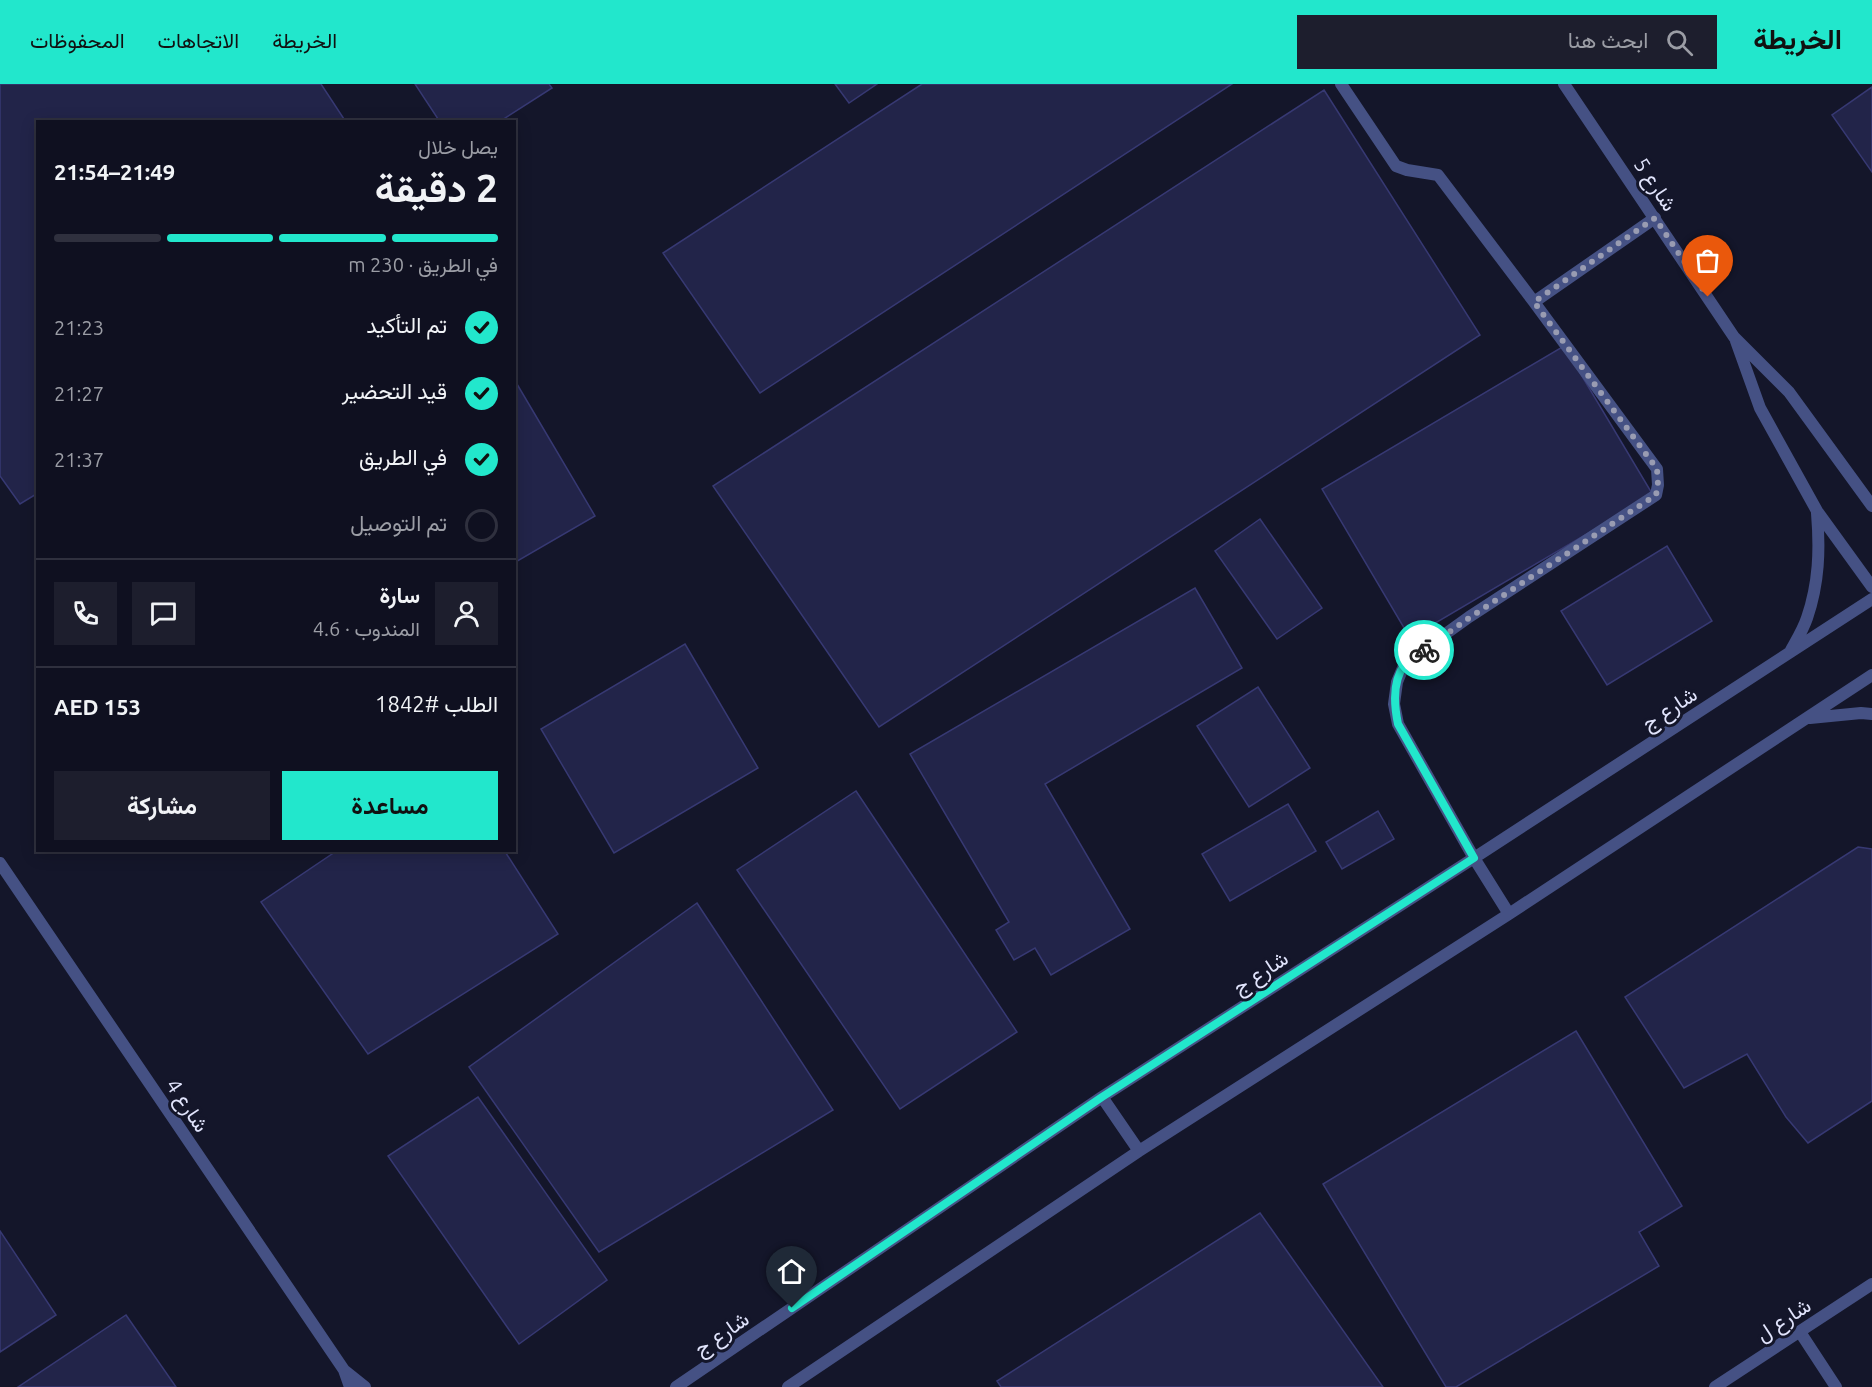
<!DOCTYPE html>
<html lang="ar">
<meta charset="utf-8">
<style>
:root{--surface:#0f1020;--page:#1d1e2d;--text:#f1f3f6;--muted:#9b9da5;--line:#2f303e;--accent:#22e7cc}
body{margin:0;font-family:Ubuntu,Vazirmatn,sans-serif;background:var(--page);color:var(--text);direction:rtl;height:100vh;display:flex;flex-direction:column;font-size:22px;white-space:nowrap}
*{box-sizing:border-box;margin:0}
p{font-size:20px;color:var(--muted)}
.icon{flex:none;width:33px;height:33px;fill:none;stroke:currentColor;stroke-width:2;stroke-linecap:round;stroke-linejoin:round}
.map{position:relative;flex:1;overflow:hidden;direction:ltr}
.panel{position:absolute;left:36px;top:36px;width:480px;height:732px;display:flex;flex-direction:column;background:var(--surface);border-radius:0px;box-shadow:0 3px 15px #0003,0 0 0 2px var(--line);direction:rtl}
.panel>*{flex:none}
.pin{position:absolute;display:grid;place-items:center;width:51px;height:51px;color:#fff;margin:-62px -26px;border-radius:50% 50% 50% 0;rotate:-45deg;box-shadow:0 0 6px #0007}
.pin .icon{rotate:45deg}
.courier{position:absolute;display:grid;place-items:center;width:60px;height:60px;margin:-30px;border:4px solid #22e7cc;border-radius:50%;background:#fff;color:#222;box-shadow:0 2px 8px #0007}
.summary em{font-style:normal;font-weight:700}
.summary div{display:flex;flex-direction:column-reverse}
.summary{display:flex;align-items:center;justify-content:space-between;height:102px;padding:0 18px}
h1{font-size:39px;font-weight:700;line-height:45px}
.bar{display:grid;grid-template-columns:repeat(4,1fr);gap:9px 6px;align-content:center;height:72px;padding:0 18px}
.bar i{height:8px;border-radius:4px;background:var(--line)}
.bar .current{background:var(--accent)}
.bar p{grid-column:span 4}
.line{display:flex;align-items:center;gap:15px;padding:0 18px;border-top:2px solid var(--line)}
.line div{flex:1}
.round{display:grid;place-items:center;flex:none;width:63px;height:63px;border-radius:0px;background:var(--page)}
ol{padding:0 18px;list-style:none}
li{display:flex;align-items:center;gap:18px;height:66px}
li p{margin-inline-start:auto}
li .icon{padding:6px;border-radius:50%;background:var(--accent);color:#111;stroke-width:4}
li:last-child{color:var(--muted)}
li i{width:33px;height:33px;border:3px solid var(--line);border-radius:50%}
.action{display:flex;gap:12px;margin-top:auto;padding:12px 18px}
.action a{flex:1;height:69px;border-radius:0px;background:var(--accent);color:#111;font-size:24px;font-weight:700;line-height:69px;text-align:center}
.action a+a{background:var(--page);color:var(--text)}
header{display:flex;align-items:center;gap:36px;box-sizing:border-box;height:84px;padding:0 30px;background:var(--accent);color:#111}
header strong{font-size:28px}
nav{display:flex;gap:33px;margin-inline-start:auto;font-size:21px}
.search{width:420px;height:54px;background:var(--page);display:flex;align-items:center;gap:15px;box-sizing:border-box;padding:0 21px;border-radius:0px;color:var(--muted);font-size:22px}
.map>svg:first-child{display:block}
</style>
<header>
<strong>الخريطة</strong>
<div class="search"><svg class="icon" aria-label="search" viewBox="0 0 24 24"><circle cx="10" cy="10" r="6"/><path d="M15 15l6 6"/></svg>ابحث هنا</div>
<nav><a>الخريطة</a><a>الاتجاهات</a><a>المحفوظات</a></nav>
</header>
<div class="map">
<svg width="1872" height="1303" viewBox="0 0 1872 1303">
<rect width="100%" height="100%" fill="#14162a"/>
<path fill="#222449" stroke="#373973" stroke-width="1.5" d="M0,0h321l25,38h-308v371l-18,11 -20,-28z
M415,0h134l3,4 -53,34h-59z
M835,0h42l-28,19z
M922,0h310l-472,309 -97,-140z
M1872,3v85l-40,-57z
M1324,6l156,245 -601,392 -166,-241z
M1564,262l89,149 -243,143 -88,-149z
M514,295l81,137 -81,47z
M1260,435l62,89 -45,31 -62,-88z
M1667,462l45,75 -105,64 -46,-74z
M1195,504l47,80 -197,116 85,145 -79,46 -16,-27 -21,12 -18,-30 13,-8 -99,-168z
M685,560l73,124 -144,85 -73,-124z
M1258,603l52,81 -61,39 -52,-81z
M856,707l161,241 -117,77 -163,-239z
M1288,720l28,47 -86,50 -28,-47z
M1378,727l16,28 -52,30 -16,-27z
M1858,763l14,2v252l-64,42 -22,-26 -39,-63 -63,34 -59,-91z
M338,766h166l54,84 -190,120 -107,-152z
M697,819l136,207 -234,142 -130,-185z
M1576,947l106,175 -43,26 20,34 -203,121h-10l-123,-203z
M478,1013l129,183 -88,64 -131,-188z
M1260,1129l123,174h-382l-4,-6z
M0,1147l56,84 -56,37z
M126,1231l50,72h-158z"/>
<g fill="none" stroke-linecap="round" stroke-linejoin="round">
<path stroke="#455184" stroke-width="12" d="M1341,0l55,82 11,4 31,5 96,127
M1474,774l-76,-134 -4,-20 3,-22 8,-19 64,-46 187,-122 2,-10 -1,-16 -123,-167 121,-84
M1800,1248l36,55"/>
<path stroke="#455184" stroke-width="12" d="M1564,0l170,253 55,55 83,114
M1736,257l24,67 57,103 55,76
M1790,568c6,-11 13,-22 17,-34 12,-35 13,-68 10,-105
M1810,634l51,-5 11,1
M1474,774l35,56
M0,779l344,507 6,17
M1102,1013l37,54
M345,1287l20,16
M676,1303l426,-290 372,-239 398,-259
M788,1303l351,-236 370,-237 363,-239
M1715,1303l157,-103"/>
</g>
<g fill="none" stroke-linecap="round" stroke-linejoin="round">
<path stroke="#999cb2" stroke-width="6" stroke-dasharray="0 10.8" d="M1424,566l45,-32 187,-123 2,-10 -1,-16 -123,-167 121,-84 53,79"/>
<path stroke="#22e7cc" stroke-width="8" d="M792,1224l310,-211 372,-239 -76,-134c-4,-19 -6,-43 7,-60 4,-5 13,-10 19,-14"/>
</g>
<g text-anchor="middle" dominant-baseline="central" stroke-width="6" stroke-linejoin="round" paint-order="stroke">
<g font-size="21" fill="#e1e4fc" stroke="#14162a">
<text transform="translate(1656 100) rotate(56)">شارع 5</text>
<text transform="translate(1669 624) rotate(-33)">شارع ج</text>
<text transform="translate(1260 888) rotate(-33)">شارع ج</text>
<text transform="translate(188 1021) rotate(56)">شارع 4</text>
<text transform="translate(1783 1235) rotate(-33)">شارع ل</text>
<text transform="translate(721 1249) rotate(-34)">شارع ج</text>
</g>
</g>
</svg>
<div class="pin" style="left:1708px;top:213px;background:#ea580c"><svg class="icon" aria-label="bag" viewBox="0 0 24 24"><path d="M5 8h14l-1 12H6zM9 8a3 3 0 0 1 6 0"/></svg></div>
<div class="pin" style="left:792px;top:1224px;background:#1f2937"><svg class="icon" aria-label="home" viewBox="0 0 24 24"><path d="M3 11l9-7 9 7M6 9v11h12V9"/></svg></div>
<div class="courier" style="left:1424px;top:566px"><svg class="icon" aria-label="bike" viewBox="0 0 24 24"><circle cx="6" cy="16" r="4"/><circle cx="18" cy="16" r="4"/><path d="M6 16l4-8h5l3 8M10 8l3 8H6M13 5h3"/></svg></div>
<section class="panel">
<div class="summary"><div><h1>2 دقيقة</h1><p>يصل خلال</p></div><em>21:49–21:54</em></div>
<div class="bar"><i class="current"></i><i class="current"></i><i class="current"></i><i></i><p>في الطريق · 230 m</p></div>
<ol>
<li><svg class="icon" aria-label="check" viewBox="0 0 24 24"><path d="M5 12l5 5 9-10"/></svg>تم التأكيد<p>21:23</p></li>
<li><svg class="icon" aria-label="check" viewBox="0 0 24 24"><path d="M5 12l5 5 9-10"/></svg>قيد التحضير<p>21:27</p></li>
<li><svg class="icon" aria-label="check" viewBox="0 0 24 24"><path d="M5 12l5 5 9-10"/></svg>في الطريق<p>21:37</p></li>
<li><i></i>تم التوصيل</li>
</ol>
<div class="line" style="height:108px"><a class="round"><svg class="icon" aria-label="person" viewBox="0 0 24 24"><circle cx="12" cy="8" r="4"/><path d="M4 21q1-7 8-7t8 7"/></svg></a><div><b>سارة</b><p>المندوب · 4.6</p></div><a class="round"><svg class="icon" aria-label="chat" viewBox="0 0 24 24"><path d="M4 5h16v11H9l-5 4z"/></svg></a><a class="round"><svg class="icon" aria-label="phone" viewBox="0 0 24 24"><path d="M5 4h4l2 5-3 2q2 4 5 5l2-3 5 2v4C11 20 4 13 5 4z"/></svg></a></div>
<div class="line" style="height:78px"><div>الطلب #1842</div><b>AED 153</b></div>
<div class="action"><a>مساعدة</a><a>مشاركة</a></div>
</section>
</div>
